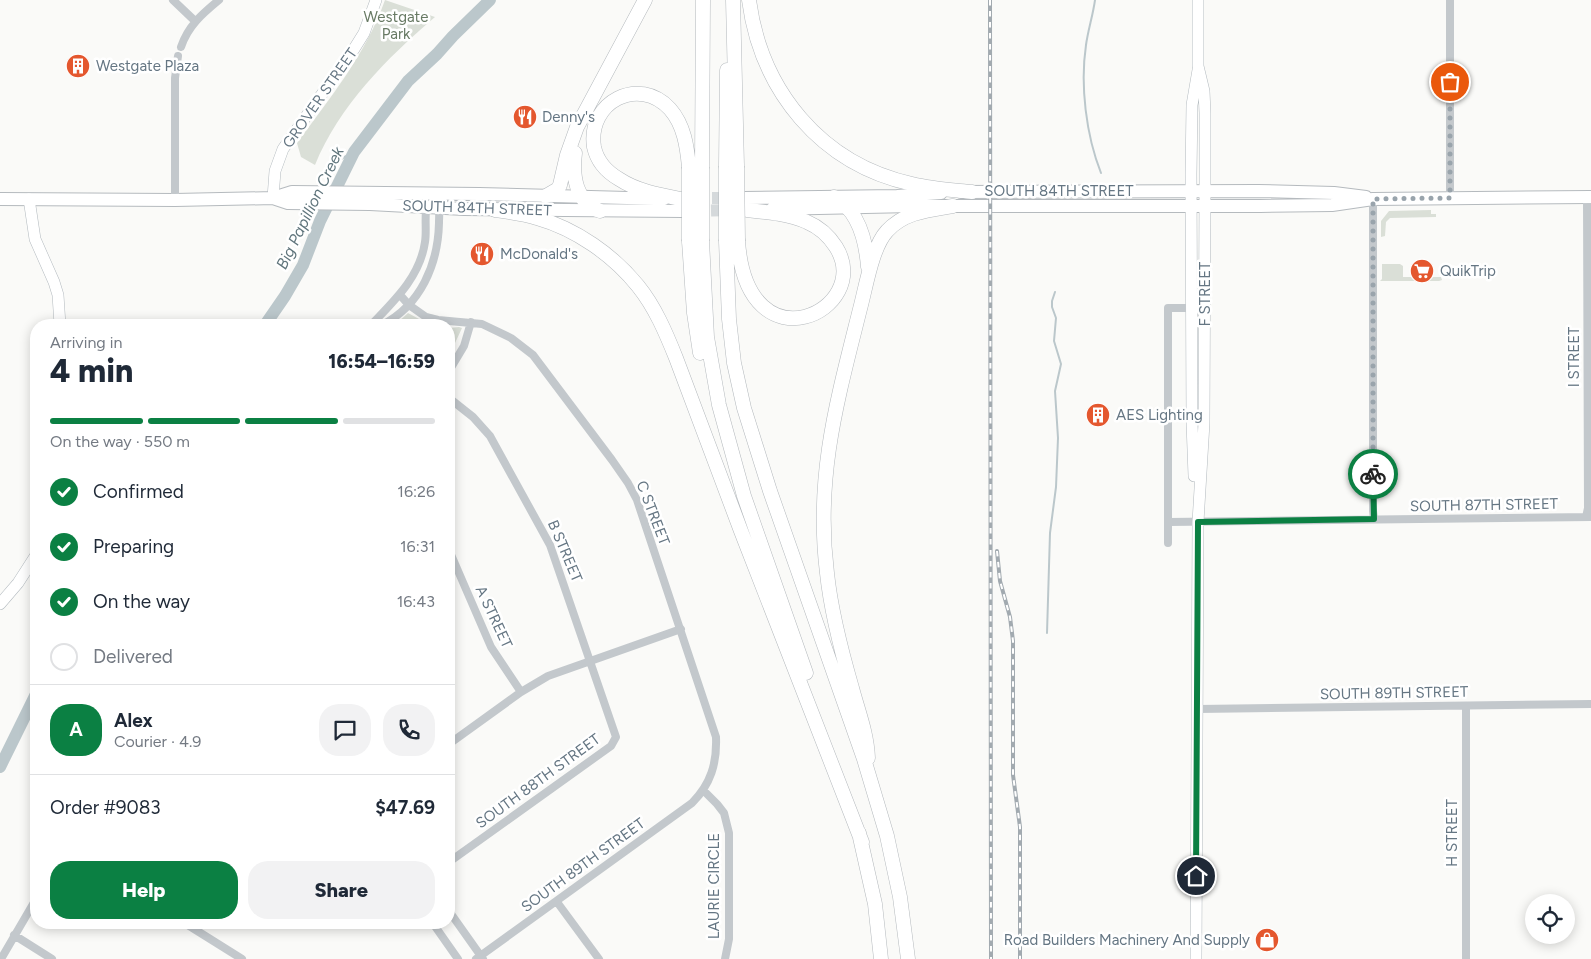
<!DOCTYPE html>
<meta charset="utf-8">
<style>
:root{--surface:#fff;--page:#f2f2f3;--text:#1f2937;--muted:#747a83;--line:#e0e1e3;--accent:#0b8043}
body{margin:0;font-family:Figtree,sans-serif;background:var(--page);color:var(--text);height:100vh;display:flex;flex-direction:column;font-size:19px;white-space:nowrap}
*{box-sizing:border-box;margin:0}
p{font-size:16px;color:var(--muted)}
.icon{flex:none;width:28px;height:28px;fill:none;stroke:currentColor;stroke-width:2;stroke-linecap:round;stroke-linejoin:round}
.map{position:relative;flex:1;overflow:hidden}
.side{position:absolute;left:30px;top:319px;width:425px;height:610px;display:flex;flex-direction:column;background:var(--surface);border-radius:20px;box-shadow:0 2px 12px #0003}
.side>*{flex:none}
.fabs{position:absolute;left:1525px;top:894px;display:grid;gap:10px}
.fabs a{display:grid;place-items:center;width:50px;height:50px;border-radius:50%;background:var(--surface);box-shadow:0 2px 12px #0003;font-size:25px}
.pin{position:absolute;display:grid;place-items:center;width:42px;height:42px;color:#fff;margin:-21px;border:2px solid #fff;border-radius:50%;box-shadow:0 1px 5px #0007}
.courier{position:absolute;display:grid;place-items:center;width:50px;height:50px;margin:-25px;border:4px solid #0b8043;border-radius:50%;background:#fff;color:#222;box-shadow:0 1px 6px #0007}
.head em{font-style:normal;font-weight:800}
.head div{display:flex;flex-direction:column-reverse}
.head{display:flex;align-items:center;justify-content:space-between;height:85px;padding:0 20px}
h1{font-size:32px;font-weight:800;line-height:38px}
.bar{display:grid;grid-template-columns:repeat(4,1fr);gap:8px 5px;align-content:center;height:60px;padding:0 20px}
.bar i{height:6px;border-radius:4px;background:var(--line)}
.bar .selected{background:var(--accent)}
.bar p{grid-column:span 4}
.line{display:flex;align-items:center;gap:12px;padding:0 20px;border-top:1px solid var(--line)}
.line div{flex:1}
.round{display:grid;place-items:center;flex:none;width:52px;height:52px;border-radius:20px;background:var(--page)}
ol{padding:0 20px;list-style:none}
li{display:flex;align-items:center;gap:15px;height:55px}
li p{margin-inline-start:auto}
li .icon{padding:5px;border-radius:50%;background:var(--accent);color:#fff;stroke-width:4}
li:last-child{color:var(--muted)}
li i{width:28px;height:28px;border:2px solid var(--line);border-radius:50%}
.primary-button{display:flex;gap:10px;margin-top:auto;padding:10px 20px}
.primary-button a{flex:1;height:58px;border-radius:20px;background:var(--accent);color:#fff;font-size:20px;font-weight:800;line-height:58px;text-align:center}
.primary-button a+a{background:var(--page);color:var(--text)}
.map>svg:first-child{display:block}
</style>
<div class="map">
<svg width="1591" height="959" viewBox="0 0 1591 959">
<rect width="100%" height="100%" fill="#fafaf8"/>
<path fill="#dadfd7" d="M385,0l50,17c-48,41 -96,89 -120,148l-14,-8 -4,-14c33,-45 69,-89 88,-143z
M1431,210v4h5v3l-46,1 -4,4 -1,14 -4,1v-16l8,-10z
M1382,264h18l3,2v11h38l1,3 -3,1h-59l2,-2z
M408,313l22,12h-35z
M459,327l3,1 -13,28v-28z"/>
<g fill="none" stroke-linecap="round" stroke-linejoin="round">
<path stroke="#bbc7cb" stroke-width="2" d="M1095,0c-2,15 -7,30 -9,45 -6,40 0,90 15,128
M337,161l17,-9
M1047,633l3,-100 6,-46 2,-49 -3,-47 6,-27 -7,-23 2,-23 -4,-11v-6l3,-9"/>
<path stroke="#bbc7cb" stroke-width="12" d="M265,325l20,-29 18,-31 17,-44 34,-69 54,-71 29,-27 16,-18 37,-36
M0,767l36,-73"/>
<path stroke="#d5d9db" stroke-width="12" stroke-dasharray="12 6" stroke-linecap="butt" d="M694,198h42
M693,211l42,-1"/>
<g stroke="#b3babf" stroke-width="12">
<path id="secondary" d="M273,198l2,-27 8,-22 71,-100 10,-16 12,-33
M29,199l6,40 19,43 4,13 2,30
M1194,476l-2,-53 -1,-249 1,-69 6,-35
M0,604l18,-21 18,-28
M1196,959l2,-437 6,-99 1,-232v-78l-1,-22 -6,-25v-66"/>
</g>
<g stroke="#b5babe" stroke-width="14">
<path id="primary" d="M961,192l297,-1 76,2 32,4
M273,198l15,5 82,1 94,5 219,2
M744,198l153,-2 44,-3
M0,199l175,1 98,-2 19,-6 187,2 185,5
M772,209l140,-3h348l72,-1 41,-6 218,-2"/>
</g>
<g stroke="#b4b9bd" stroke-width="15">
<path id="highway" d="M733,0l4,166
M749,0c12,91 72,164 163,184 20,5 40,6 60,8
M575,153c-3,23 1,50 25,58
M726,166l1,-96
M702,167l1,-167
M546,196l12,-7 2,-4 7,-30 10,-28 68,-127
M834,197c24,13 32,44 34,70
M681,199c-21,-4 -44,-8 -62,-20 -12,-7 -22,-18 -25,-32 -7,-45 45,-72 76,-38 14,16 17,37 19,58
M495,210c14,2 29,4 42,8 39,11 76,37 101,68 17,21 28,47 38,72l65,173 121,311
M689,241l5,72 6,40
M702,241l5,96 12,68 25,91 62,177
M726,241l3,78 5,44 10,45 26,83 94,268 23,77 13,61 8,62
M738,241c9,131 137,69 98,6 -7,-11 -17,-20 -29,-25 -18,-8 -40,-10 -60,-12
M868,758c-1,-25 -10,-47 -16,-70 -11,-38 -21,-76 -25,-115 -12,-96 10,-172 33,-264 6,-22 12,-62 27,-78 17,-19 42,-21 66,-25
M859,833l16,71 6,55"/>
</g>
<path stroke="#c3c8cc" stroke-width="8" d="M173,0l22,21
M1450,0v198
M181,47c7,-21 21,-33 38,-47
M1373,199v312l1,8
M175,200v-122l3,-22
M400,295l9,10 17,12 12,3 44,4 29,14 22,17 79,105 16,23 9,17 79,237c1,26 -5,47 -24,66l-216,156
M371,325c23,-24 49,-48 54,-83 2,-12 -1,-26 2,-38
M382,325c39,-20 56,-61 57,-102 0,-11 2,-20 -5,-30l-1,1
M449,371l15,-25 7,-24
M449,398l24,19 17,19 60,109 66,192 -5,9 -162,116
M1586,517l2,-9 -1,-311
M1169,522l422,-5
M1168,543v-235h24
M449,550l42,97 30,45
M1466,706v253
M1198,709l393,-5
M449,744l72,-52 27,-16 133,-47
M703,790l14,14 7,9 5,20v106l-4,20
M557,902l42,57
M449,911l34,48
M183,922l59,37
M432,922l26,37
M14,935l38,24
M1,959l35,-60"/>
<use href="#secondary" stroke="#fff" stroke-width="11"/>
<use href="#primary" stroke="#fff" stroke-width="12"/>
<use href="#highway" stroke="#fff" stroke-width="14"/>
<g stroke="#a2aab0" stroke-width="4">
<path id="rail" d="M990,0l1,959
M997,551l3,30 10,36 3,24v134l7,52v132"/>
</g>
<use href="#rail" stroke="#fff" stroke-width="2" stroke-dasharray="5.5" stroke-linecap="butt"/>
<g stroke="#b4b9bd" stroke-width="15" stroke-linecap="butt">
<path id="highway-bridge" d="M737,166l1,75
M689,167v74
M702,241v-74
M726,241v-75"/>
</g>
<use href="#highway-bridge" stroke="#fff" stroke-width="14"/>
</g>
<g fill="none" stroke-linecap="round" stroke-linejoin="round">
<path stroke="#99a4ac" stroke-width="5" stroke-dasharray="0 9" d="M1373,474v-275l77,-1v-116"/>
<path stroke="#0b8043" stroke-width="6" d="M1196,876l2,-354 176,-3 -1,-45"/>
</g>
<defs>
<g id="building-disc" transform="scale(1.25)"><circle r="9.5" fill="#e4572e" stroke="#fff"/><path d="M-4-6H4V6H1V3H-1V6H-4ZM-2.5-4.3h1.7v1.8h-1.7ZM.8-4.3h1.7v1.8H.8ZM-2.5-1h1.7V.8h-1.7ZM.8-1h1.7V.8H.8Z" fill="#fff"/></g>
<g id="restaurant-disc" transform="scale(1.25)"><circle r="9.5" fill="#e4572e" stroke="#fff"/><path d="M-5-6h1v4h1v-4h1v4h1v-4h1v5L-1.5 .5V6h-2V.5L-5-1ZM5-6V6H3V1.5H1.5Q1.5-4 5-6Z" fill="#fff"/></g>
<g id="supermarket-disc" transform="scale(1.25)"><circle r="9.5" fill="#e4572e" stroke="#fff"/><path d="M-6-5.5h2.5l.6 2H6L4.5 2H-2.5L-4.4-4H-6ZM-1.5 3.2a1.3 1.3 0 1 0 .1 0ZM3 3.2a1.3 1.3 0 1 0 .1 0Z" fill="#fff"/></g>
<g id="shop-disc" transform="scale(1.25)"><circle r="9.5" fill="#e4572e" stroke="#fff"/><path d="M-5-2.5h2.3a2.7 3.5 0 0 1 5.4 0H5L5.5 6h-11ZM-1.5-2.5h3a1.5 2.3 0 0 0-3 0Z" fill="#fff"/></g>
</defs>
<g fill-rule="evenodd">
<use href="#building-disc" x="78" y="66"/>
<use href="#restaurant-disc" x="525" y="117"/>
<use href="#restaurant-disc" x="482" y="254"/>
<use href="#supermarket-disc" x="1422" y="271"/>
<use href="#building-disc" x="1098" y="415"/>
<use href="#shop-disc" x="1267" y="940"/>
</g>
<g text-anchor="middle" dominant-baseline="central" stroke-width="5" stroke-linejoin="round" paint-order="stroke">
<g font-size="15" fill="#687a64" stroke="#fff">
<text x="396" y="17">Westgate<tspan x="396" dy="17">Park</tspan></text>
</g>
<g font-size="15" fill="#657683" stroke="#fff" text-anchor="start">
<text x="96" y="66">Westgate Plaza</text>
<text x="542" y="117">Denny's</text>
<text x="500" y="254">McDonald's</text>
<text x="1440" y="271">QuikTrip</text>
<text x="1116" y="415">AES Lighting</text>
<text x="1250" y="940" text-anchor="end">Road Builders Machinery And Supply</text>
</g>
<g font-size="15" fill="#657683" stroke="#fff">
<text transform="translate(320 98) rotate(-55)">GROVER STREET</text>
<text x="1059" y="191">SOUTH 84TH STREET</text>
<text transform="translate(477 208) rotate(2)">SOUTH 84TH STREET</text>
<text transform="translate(1205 294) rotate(-90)">F STREET</text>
<text transform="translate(1574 357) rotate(-90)">I STREET</text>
<text transform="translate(1484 505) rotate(-1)">SOUTH 87TH STREET</text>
<text transform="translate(653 513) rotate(69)">C STREET</text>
<text transform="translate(565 551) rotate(67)">B STREET</text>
<text transform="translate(494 617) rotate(65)">A STREET</text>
<text transform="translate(1394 693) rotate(-1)">SOUTH 89TH STREET</text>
<text transform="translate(538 781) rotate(-36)">SOUTH 88TH STREET</text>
<text transform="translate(1452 833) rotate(-90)">H STREET</text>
<text transform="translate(583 865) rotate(-36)">SOUTH 89TH STREET</text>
<text transform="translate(714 886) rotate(-90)">LAURIE CIRCLE</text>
</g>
<g font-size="16" font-style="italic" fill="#60757c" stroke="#fff">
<text transform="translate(310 208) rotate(-64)">Big Papillion Creek</text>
</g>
</g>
</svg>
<div class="fabs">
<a><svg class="icon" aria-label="locate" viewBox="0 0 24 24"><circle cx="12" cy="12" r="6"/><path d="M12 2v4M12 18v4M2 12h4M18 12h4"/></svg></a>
</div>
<div class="pin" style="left:1450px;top:82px;background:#ea580c"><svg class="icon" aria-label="bag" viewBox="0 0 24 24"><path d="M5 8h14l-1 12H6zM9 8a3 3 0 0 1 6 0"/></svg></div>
<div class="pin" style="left:1196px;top:876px;background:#1f2937"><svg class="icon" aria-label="home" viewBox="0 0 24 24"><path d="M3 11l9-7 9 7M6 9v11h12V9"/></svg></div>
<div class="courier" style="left:1373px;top:474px"><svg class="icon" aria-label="bike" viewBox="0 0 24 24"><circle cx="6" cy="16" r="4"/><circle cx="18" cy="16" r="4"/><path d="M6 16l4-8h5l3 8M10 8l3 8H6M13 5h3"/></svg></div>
<section class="side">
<div class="head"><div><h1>4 min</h1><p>Arriving in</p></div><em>16:54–16:59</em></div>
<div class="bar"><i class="selected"></i><i class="selected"></i><i class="selected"></i><i></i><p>On the way · 550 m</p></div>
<ol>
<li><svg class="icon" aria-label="check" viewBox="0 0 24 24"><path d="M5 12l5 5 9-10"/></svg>Confirmed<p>16:26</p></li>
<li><svg class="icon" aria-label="check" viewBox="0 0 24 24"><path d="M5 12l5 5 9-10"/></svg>Preparing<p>16:31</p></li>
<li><svg class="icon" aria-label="check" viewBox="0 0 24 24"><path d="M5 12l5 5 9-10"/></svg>On the way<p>16:43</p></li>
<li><i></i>Delivered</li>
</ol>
<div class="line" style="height:90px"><b class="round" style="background:var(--accent);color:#fff">A</b><div><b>Alex</b><p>Courier · 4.9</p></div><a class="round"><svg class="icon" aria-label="chat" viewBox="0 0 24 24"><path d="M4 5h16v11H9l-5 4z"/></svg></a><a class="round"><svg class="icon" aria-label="phone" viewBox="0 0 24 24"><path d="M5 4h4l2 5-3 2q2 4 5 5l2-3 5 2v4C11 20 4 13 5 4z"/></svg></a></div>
<div class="line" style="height:65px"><div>Order #9083</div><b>$47.69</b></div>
<div class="primary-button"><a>Help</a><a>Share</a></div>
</section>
</div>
